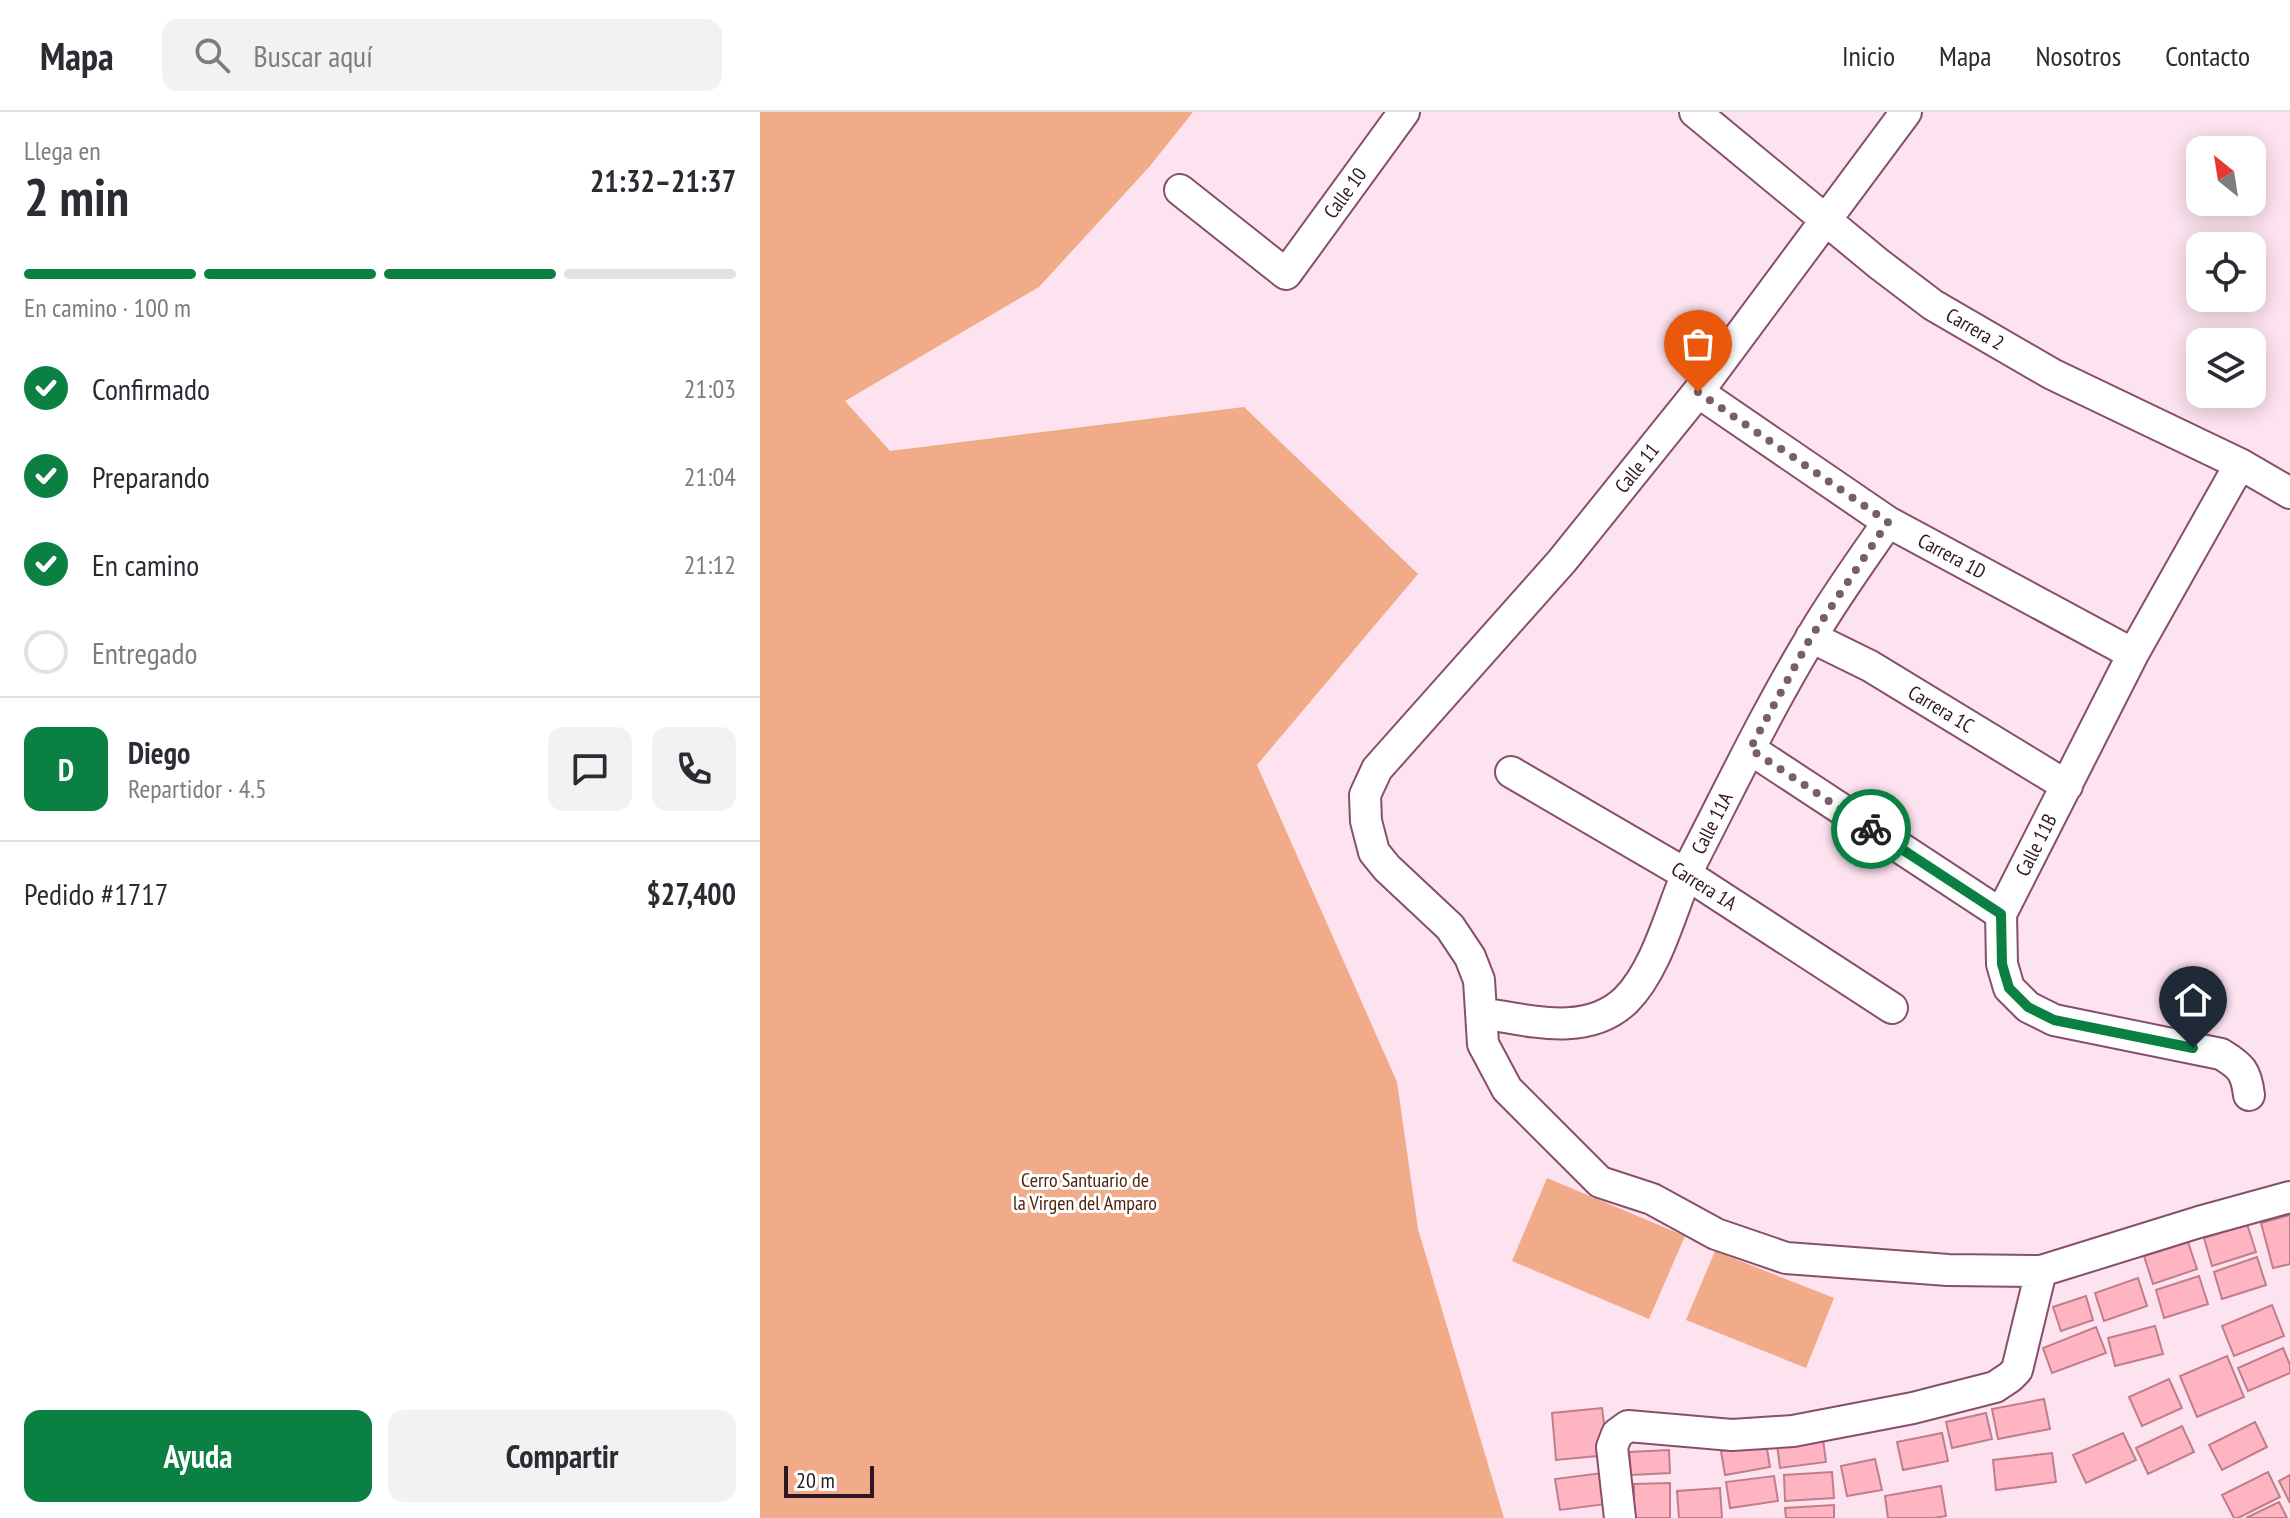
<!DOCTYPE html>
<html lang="es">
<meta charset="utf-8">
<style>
:root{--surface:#fff;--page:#f2f2f3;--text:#2b2b33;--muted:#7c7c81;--line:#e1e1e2;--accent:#0b8043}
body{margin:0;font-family:"PT Sans Narrow",sans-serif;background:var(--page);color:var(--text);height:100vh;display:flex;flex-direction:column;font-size:30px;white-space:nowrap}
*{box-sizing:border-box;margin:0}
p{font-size:26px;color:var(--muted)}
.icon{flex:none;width:44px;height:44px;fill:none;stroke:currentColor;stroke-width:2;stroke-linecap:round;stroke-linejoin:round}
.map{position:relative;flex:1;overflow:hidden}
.sheet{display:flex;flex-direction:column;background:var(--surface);width:760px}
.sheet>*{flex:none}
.needle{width:52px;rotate:330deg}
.tools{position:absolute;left:1426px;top:24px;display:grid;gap:16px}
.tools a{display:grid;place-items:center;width:80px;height:80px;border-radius:16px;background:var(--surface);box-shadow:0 4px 20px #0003;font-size:40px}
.scale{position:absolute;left:24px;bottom:20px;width:90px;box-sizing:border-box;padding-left:8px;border:4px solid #2e1723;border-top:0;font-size:22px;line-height:28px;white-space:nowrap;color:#2e1723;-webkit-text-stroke:6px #fff;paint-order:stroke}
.pin{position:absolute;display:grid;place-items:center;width:68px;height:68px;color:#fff;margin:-82px -34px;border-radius:50% 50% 50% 0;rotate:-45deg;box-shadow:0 0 8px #0007}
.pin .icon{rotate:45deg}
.courier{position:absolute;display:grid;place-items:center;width:80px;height:80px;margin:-40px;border:6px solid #0b8043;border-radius:50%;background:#fff;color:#222;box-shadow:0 2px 10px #0007}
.summary em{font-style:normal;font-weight:800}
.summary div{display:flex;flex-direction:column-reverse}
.summary{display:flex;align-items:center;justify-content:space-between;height:136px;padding:0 24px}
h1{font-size:52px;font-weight:800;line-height:60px}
.bar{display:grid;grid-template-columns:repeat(4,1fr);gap:12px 8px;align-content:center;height:96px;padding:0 24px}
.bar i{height:10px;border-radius:6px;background:var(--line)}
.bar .selected{background:var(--accent)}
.bar p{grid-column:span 4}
.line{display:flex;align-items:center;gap:20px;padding:0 24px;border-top:2px solid var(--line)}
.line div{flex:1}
.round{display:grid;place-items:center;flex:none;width:84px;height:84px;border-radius:16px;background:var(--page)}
ol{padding:0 24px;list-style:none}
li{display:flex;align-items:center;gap:24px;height:88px}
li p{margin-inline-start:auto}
li .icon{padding:8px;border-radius:50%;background:var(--accent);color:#fff;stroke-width:4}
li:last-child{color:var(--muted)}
li i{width:44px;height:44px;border:4px solid var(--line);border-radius:50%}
.cta{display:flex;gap:16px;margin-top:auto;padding:16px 24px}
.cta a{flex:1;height:92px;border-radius:16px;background:var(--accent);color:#fff;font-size:32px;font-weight:800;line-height:92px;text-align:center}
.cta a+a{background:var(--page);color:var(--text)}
header{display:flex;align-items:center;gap:48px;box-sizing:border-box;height:112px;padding:0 40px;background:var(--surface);border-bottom:2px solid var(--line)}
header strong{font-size:38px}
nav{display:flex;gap:44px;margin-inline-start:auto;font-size:28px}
.search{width:560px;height:72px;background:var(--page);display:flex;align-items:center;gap:20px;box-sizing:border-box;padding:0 28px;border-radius:16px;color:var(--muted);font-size:30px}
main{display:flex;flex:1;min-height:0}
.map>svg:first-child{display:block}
</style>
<header>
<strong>Mapa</strong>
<div class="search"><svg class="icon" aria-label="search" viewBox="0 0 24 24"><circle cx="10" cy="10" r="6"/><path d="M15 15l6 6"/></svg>Buscar aquí</div>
<nav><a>Inicio</a><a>Mapa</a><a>Nosotros</a><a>Contacto</a></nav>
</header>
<main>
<section class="sheet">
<div class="summary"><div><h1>2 min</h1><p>Llega en</p></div><em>21:32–21:37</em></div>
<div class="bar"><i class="selected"></i><i class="selected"></i><i class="selected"></i><i></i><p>En camino · 100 m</p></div>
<ol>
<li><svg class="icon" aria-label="check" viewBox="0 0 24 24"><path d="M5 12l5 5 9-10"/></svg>Confirmado<p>21:03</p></li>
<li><svg class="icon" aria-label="check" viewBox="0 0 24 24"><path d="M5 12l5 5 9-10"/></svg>Preparando<p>21:04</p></li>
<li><svg class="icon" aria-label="check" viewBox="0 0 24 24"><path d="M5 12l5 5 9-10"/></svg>En camino<p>21:12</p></li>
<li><i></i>Entregado</li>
</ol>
<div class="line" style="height:144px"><b class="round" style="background:var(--accent);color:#fff">D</b><div><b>Diego</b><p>Repartidor · 4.5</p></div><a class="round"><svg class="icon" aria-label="chat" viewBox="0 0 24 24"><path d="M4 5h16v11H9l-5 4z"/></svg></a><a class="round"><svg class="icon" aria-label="phone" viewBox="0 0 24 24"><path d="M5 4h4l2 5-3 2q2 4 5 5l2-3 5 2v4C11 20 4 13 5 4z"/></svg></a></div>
<div class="line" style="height:104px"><div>Pedido #1717</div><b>$27,400</b></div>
<div class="cta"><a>Ayuda</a><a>Compartir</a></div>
</section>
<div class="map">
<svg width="1530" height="1406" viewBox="0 0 1530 1406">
<rect width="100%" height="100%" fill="#fde2ef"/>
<path fill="#f2ab88" d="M0,0h433l-43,54 -111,121 -194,114 45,50 354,-44 174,167 -161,191 140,317 21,147 86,289h-744z
M787,1066l138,58 -36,83 -137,-58z
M955,1139l119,47 -28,70 -120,-48z"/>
<path fill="#ffb4c2" stroke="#c07e8b" stroke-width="2" d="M1530,1103v49l-17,4 -12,-45z
M1487,1112l9,28 -44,14 -8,-28z
M1428,1130l9,27 -44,15 -9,-28z
M1497,1145l9,28 -44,14 -8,-27z
M1439,1164l9,28 -44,14 -8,-28z
M1378,1166l9,28 -43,15 -9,-28z
M1326,1184l7,24 -32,11 -8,-24z
M1512,1193l12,31 -50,20 -12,-30z
M1395,1214l8,28 -48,12 -7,-28z
M1336,1215l10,26 -54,20 -9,-25z
M1523,1236l7,17v8l-42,18 -10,-23z
M1467,1244l17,41 -47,20 -17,-41z
M1409,1267l13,29 -40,18 -13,-29z
M1284,1287l6,30 -52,10 -6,-30z
M842,1296l6,47 -52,5 -4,-47z
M1226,1301l6,26 -40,9 -6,-26z
M1495,1310l12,25 -45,23 -13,-25z
M1422,1314l12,26 -46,22 -12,-26z
M1182,1321l6,28 -45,9 -6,-28z
M1363,1321l13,27 -50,23 -13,-28z
M1063,1327l3,23 -46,6 -3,-24z
M1006,1331l4,24 -45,8 -4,-24z
M909,1338l1,23 -39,2 -2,-23z
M1292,1341l4,29 -60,8 -3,-30z
M1115,1347l7,31 -35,6 -6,-30z
M1072,1360l2,26 -49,3 -1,-26z
M1508,1360l12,25 -42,21h-4l-12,-23z
M842,1361l4,31 -46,6 -5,-31z
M1530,1363v28l-11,-22z
M1014,1364l4,25 -48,7 -4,-26z
M910,1371v35h-36v-34z
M1181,1374l5,30 -12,2h-46l-3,-22z
M960,1376l2,30h-43l-2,-27z
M1519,1390l8,16h-41z
M1074,1393v13h-48l-1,-10z"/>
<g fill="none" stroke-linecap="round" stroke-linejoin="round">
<g stroke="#864f6d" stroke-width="34">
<path id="minor" d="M935,0l184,152 54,41 119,69 188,90 50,29
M1146,0l-208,280 -136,169 -185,208 -12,26 1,26 8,31 13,16 63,59 20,30 9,23 4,64 24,45 93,93 52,17 64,35 70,24 162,12 93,1 158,-49 91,-25
M420,78l106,84 118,-162
M938,280l190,130 245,132
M1480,352l-107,190 -132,260 1,50 7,24 19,19 26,13 167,34c20,12 25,17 28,41
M1051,525l59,29 197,120
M990,637l251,165
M751,660l175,102 206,134
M721,901c47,7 106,25 145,-13 34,-34 47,-100 68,-142 38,-74 74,-149 117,-220 23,-40 51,-78 77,-116
M860,1406l-8,-71 5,-13 11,-8 104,9 61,-4 120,-23 82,-21 15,-10 7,-7 24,-99"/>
</g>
<use href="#minor" stroke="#fff" stroke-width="30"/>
</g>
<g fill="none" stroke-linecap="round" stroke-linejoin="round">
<path stroke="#765e6a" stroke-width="8" stroke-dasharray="0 14.4" d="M938,280l190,130 -77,115 -61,112 121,80"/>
<path stroke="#0b8043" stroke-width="10" d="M1111,717l130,85 1,50 7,24 19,19 26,13 139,28"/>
</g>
<g text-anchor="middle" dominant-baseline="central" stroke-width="6" stroke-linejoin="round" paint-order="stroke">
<g font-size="20" fill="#2e1723" stroke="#fff">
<text transform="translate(585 81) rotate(-54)">Calle 10</text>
<text transform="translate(1215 217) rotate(30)">Carrera 2</text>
<text transform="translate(877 356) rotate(-51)">Calle 11</text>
<text transform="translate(1192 444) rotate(28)">Carrera 1D</text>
<text transform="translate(1181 597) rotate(31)">Carrera 1C</text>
<text transform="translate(952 711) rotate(-63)">Calle 11A</text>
<text transform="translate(1276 733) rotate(-63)">Calle 11B</text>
<text transform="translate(944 774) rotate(32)">Carrera 1A</text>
</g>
<g font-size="20" fill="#4f250f" stroke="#fff">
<text x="325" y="1068">Cerro Santuario de<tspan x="325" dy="23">la Virgen del Amparo</tspan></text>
</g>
</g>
</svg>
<div class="tools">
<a><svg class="needle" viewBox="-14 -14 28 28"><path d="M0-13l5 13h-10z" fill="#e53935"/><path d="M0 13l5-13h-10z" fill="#7c7c81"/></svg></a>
<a><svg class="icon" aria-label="locate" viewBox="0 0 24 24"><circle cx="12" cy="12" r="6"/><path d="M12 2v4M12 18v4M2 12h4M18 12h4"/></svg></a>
<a><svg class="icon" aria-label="layers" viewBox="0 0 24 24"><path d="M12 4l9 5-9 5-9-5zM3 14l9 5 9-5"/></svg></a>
</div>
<div class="scale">20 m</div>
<div class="pin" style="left:938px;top:280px;background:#ea580c"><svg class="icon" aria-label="bag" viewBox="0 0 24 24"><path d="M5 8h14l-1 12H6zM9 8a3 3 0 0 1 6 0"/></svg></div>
<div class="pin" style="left:1433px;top:936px;background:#1f2937"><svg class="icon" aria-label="home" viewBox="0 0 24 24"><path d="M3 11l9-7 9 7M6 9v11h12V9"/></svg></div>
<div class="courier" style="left:1111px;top:717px"><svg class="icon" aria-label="bike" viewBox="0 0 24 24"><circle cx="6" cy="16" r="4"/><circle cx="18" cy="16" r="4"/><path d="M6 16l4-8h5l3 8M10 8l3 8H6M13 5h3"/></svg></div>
</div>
</main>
